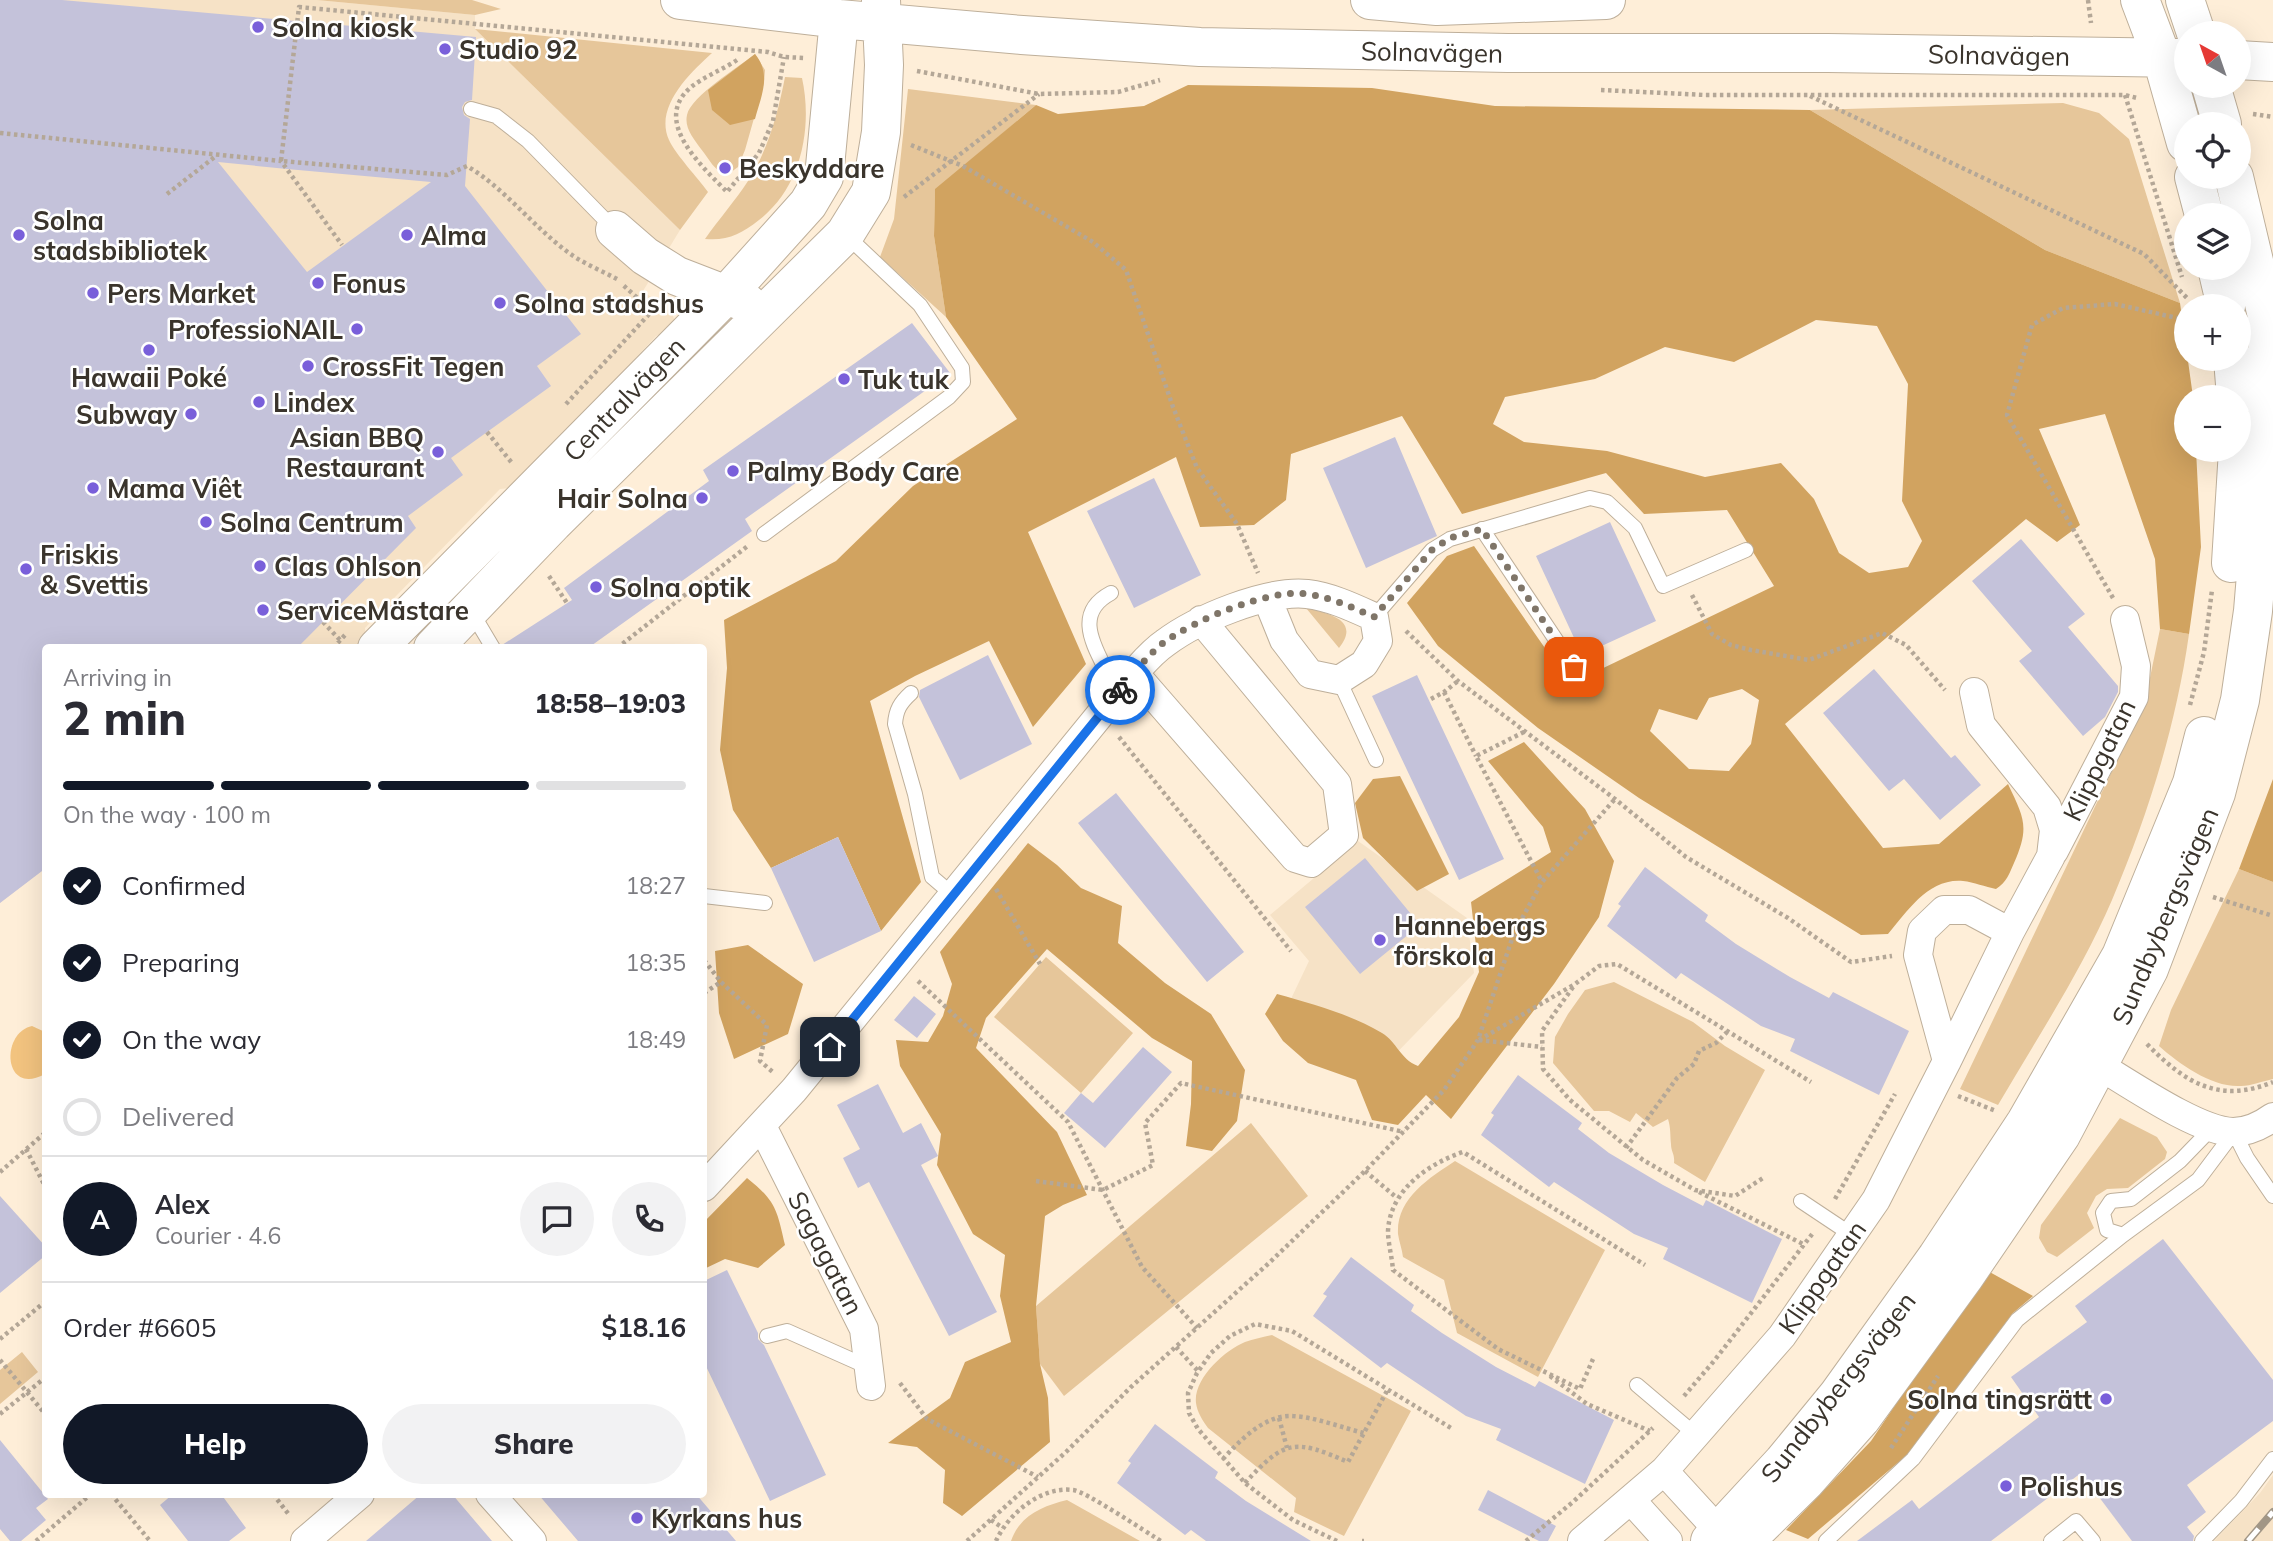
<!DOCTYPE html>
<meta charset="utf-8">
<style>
:root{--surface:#fff;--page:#f2f2f3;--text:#2b2b33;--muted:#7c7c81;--line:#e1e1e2;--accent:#111827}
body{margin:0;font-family:Mulish,sans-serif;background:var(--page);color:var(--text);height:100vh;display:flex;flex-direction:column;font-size:26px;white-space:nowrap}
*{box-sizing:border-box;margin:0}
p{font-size:23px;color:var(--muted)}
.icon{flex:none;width:38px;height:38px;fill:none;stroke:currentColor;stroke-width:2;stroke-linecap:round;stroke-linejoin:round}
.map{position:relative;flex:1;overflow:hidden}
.side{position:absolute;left:42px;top:644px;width:665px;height:854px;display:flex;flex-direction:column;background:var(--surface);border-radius:7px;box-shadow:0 7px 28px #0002}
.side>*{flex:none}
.needle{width:46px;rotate:320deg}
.fabs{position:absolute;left:2174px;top:21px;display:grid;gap:14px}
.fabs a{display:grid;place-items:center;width:77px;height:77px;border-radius:50%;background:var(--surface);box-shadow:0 7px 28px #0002;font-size:35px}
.pin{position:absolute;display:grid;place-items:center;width:60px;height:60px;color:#fff;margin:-30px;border-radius:14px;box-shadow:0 4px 10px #0006}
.courier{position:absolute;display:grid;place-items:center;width:70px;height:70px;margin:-35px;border:5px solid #1a73e8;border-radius:50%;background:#fff;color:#222;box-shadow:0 2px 9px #0007}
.head em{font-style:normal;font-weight:800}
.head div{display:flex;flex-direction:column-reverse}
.head{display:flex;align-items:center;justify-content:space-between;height:119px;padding:0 21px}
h1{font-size:46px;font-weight:800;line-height:52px}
.bar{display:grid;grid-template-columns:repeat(4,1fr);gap:10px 7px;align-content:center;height:84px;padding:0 21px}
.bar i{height:9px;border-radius:5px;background:var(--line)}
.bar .current{background:var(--accent)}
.bar p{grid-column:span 4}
.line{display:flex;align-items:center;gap:18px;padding:0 21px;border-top:2px solid var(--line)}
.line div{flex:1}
.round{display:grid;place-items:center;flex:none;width:74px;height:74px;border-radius:37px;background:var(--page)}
ol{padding:0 21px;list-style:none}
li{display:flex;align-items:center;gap:21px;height:77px}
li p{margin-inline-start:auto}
li .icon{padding:7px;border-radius:50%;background:var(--accent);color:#fff;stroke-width:4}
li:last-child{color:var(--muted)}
li i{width:38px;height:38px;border:4px solid var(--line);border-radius:50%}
.button{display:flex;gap:14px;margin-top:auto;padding:14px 21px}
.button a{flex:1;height:80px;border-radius:42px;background:var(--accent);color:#fff;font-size:28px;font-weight:800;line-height:80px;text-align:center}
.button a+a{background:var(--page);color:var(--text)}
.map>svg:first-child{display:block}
</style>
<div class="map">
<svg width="2273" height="1541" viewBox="0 0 2273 1541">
<rect width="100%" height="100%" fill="#feeed8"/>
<path fill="#f6e2c6" d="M0,0h317l158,15v14l205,201 -37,61 29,22 3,9 -10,11 -9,3 -84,91 -43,59 -29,3 -135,139 1,19 -320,1 -1,220 -45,35z
M1358,841l109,77 7,55 -93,96 -101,-47 29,-61 -39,-46z
M2273,1475v66h-59l46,-48z"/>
<path fill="#e6c69a" d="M317,0h155l29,9 -26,6z
M475,29l237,24c-22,20 -58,54 -43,87 7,15 29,38 39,52l-28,38z
M755,54l10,16 -1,13 -19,67 -7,17 -11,8c-12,-3 -18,-16 -26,-26 -7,-10 -17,-21 -14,-34 4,-19 52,-48 68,-61z
M785,77l17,1c11,50 -1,110 -43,142 -18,14 -31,21 -54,19 14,-20 30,-38 43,-58 20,-31 30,-68 37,-104z
M908,89l128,16 -101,85 -1,46 12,81 -66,-60 14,-38z
M2063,103l36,10 30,26 51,164 -135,-53 -235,-140z
M1306,608c20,5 56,11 33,40z
M2160,629l29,5c-13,92 -41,181 -77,266 -31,72 -75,138 -114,205l-38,-16 185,-387z
M2239,869l34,13v197c-10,2 -22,7 -32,7 -28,2 -62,-22 -82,-40l12,-36z
M1046,957l87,76 -52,60 -87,-76z
M1614,982l79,40 32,24 40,24 -60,112 -31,-19c1,-9 -3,-11 -3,-19 -1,-9 0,-15 -3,-25l-15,8 -17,-14 -6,9 -21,-11h-15l-41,-48 2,-26 13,-23 17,-24z
M2120,1118l37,19 10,15 -2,7 -37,29 -21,1 -11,7 -9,17 7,15 -37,29 -10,-5 -8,-14 2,-13z
M1251,1123l57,73 -244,200 -24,-32 -4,-58z
M1455,1161l150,89 -67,127 -81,-44 -13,-53 -41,-23c-1,-8 -4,-16 -5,-23 -2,-35 31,-56 57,-73z
M1272,1335l139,76 -67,125 -50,-24 2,-14 -88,-70c-5,-7 -11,-16 -12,-25 -3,-24 29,-53 49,-61 8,-3 18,-5 27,-7z
M22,1352l16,20 -38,32v-34z
M1067,1500l73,41h-129c9,-26 32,-35 56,-41z"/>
<path fill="#d1a360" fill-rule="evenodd" d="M755,54c17,20 6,43 0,65l-25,6 -18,-15 -4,-20z
M1188,85l184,3 123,18 315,4 235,140 135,53 13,94h-7v53h10l5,97 -12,87 -29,-5 -5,-70 -50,-145 -66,15 41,96 -23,17 -31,-23 -241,205 98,124 56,-4 69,-60c16,34 22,43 6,79 -5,11 -7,19 -18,26 -11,-2 -22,-7 -33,-8 -35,-3 -55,30 -75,53l-27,1 -222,-137 -101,-70 -100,-82 -31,-43 40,-47 27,-10 96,138 204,-98 -47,-76 -83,4 -38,-41 -144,41 -60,-98 -111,38 -5,46 -32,25 -54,2 -24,-70 -148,75 58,132 -53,63 -44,-86 -74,35 -45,25 51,181 -40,49 -43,-94 -67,31 -38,-58 -13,-60 7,-82 -3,-48 112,-59 77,-75 104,-67 -71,-102 -12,-81 1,-47 101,-84 22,9 86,-8zM1816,320l61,6 31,58 -6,117 20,40 -14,26 -39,6 -30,-20 -25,-54 -33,-36 -76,14 -98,-26 -83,-9 -31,-18 12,-27 90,-18 70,-32 69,15zM1742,689l17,11 -8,44 -22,27 -40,-2 -39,-38 9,-22 38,11 12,-22z
M1524,742l61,67 29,52 -15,56 -45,67 -103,135 -25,-24 -28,30 -26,-5 -16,-40 -48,-17 -25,-22 -18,-27 12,-20c35,10 73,20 105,39 15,9 18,26 36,33l41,-49 20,-45 -8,-70 80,-50 -8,-25 -55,-66z
M1400,776l49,98 -32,17 -54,-53 -8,-35 18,-24z
M2273,779v103l-34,-13z
M1028,843l29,22 24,23 41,18 -4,37 47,40 46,31 34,56 -8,51 -25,30 -26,-5 5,-42 1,-43 -40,-23 -105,-89 -61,69 -10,30 81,84 30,63 -24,10 -18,11 -9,90 4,58 8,34 2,44 -88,74 -19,-13 2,-33 -28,-23 -29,-4 62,-45 15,-36 46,-20 -11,-46 5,-41 -32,-21 -36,-69 4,-31 -41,-68 -4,-26 32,2 15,-26 9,-32 -12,-32z
M748,945l55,39 -15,50 -54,25 -15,-46 -4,-62z
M747,1178c29,23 30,32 38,67l-27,23 -33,-9 -21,10v-47z
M1986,1270l47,26 -20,17 -106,142 -99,84 -22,-9 85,-89z"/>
<path fill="#f2c37f" d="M32,1026l13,6v42c-42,23 -45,-41 -13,-48z"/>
<path fill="#c4c2da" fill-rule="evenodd" d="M0,0h62l414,37 -4,63 -7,2 -3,5 2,8 6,4 -5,67 116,148 -44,32 14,20 -100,72 12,17 -55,41 8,12 -119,120h-251v220l-46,35zM218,162l69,7 144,13 -124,90z
M912,323l38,50 -205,146 7,12 -164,117h-85l-1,-3 70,-45 -8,-12 145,-107 -6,-11z
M1395,437l42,99 -71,32 -43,-100z
M1154,478l47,97 -67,33 -47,-97z
M1610,522l46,99 -74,34 -46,-99z
M2021,539l64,75 -17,13 50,59v6l-13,25 -22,19 -64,-75 13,-10 -60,-70z
M988,655l44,89 -72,36 -41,-83 1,-7z
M1874,669l77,89 4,-3 26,30 -41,35 -36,-41 -15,12 -66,-78z
M1417,675l87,184 -45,21 -87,-184z
M1116,793l128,159 -37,30 -129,-159z
M838,837l43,94 -67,31 -43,-94z
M1365,858l55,67 -60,49 -55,-67z
M1645,867l63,48 -3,6 31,23 54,33 39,21 4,-6 76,39 -30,64 -89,-44 5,-12 -34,-13 -80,-53 -5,6 -69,-53 14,-20 -3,-2z
M914,996l22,18 -19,24 -23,-18z
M1143,1047l29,25 -67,76 -41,-35 17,-20 12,10z
M1518,1075l64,48 -4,6 31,24 54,32 40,21 3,-6 76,39 -30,64 -89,-44 5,-11 -34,-14 -80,-52 -5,5 -68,-52 13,-20 -3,-2z
M878,1084l25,49 18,-10 17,33 -17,9 76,147 -48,24 -80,-154 -11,6 -15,-30 17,-9 -23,-44z
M0,1196l46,51v8l-46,38z
M2163,1239l110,141v41l-86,64 19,27 -19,15 7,9 -1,5h-61l-51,-68 -90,68h-134l55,-41 7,9 120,-92 -28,-40 76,-55 -12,-16z
M1351,1257l63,48 -3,6 31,22 54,34 39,20 4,-6 75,39 -29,64 -89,-44 5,-11 -35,-13 -79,-53 -6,5 -68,-52 14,-20 -4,-2z
M727,1270l31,63v6l6,6 62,130 -56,26 -66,-139v-81z
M1155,1424l63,48 -3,6 31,23 65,40h-105l-15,-11 -6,5 -68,-52 14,-20 -3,-2z
M0,1440l48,59 -12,9 10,12 -25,21h-11l-10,-12z
M1488,1490l68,36 -8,15h-9l-61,-31z
M173,1494h48l25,34 -17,13h-41l-28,-36z
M421,1494h31l40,47h-126z
M538,1494h158l40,47h-158z"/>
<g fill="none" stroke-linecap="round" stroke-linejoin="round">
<g stroke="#beaf9a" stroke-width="16">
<path id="lane" d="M471,109l25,7 32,25 86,88
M1482,529l92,138
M764,534l185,-137 14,-15 -1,-14 -42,-63 -74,-70
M471,611l22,37
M1374,617l58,-67 18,-11 140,-41 17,4 28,26 28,58 83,-36
M1104,666c-14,-27 -27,-55 7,-73
M1339,680l37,80
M911,693c-11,10 -15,17 -16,31l20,70 17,83 21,18
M704,896l61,7
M2212,1128l-32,33 -49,38 -20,2 -8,12 4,17 16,5 75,-55 36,-48 13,26 26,38
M1801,1201l51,34
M767,1336l20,-5 81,36
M1637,1385l59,50
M1826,1541l87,-82 104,-139 106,-85
M2051,1541l25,-20 17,20
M2202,1541l39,-40 32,-42"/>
</g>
<g stroke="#beaf9a" stroke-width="30">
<path id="street" d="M1134,673l161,185 16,5 33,-28 -7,-51 -136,-164
M2054,851l80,-154 2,-31 -11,-46
M2083,1056c36,20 112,75 150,76 14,0 29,-7 40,-15
M1947,1061l-29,-106 4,-24 22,-21h25l41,22
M762,1126l102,203 7,57
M704,1187l90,-97 340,-417c9,-10 19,-22 31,-30 32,-24 101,-53 142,-49 24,3 45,13 67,23l4,24 -14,23 -25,16 -29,-6 -26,-34 -17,-42
M1664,1471l64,70
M490,1494l42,47
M1631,1500l37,41
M305,1541l55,-47
M1582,1541l82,-70 118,-135 94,-136 71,-139 63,-129 41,-76 3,-26 -7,-23 -66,-82 -7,-33"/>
</g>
<g stroke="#beaf9a" stroke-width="40">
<path id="secondary" d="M680,0l159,19 183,16 178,12 308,6h320l358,5
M1370,0l67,6 169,-6
M2140,0l22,58 24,85
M2185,0l11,33
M2238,60l35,2
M2211,86l11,38
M2194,177l10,38
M615,230l30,26 32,20 70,27
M2217,268l9,38
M2233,359l3,38
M2231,563l7,-113
M377,648l350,-354 81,-90 16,-27 15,-158
M433,648l120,-125 292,-289 26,-42 10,-60 3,-67 -3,-65
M1710,1541l73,-79 55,-67 99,-138 89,-135 95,-166 71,-173 12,-47
M1745,1541l61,-60 55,-62 104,-143 96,-141 88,-166 67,-176 24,-93 13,-89 15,-180 -1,-115 -33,-139"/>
</g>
<path stroke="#b4a797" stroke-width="4.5" stroke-dasharray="3.5 3.5" stroke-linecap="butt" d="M2088,0l3,23
M737,60c-15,10 -34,17 -47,28 -39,34 14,80 37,104l32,-39 14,-32 11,-64
M917,71l122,23 79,-2 42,-12
M1601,90l104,5h420l12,3
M2125,95l57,182
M1810,96l334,158 43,44
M2253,114l20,3
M0,133l281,28 61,84
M911,145l52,21 130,76 33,28 47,137 24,61 40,56 21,49
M167,194l49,-38
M904,197l135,-103
M617,279c-17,-9 -37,-17 -52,-29 -35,-27 -61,-62 -98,-84l-20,9 -166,-14 18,-154 469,45 16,5 20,1
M566,404l86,-93 -29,-26
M487,432l25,31
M227,491l14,-10
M549,576l18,27
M1692,595l20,39 19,11 20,5 58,10 73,-27 24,12 39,45
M2113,598l-106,-183 25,-90 31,-17 52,-4 71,16
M323,622l17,18
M1406,631l52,50 157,118 71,58 102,61 63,44 41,-6
M333,648l12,-13
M617,648l132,-103
M1444,692l32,64
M1431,699l13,-7 14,-11
M2190,705l14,-53 8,-62
M1524,732l-48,24 66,126
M1119,737l172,214
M996,889l44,75
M2213,897l60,19
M704,960l17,22 46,43 -7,36 14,12
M918,981l150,141 74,145 55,61
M1573,987l-31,44 1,38 27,31 73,60 52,30 40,6 28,-18
M704,993l17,-11
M1479,1040l96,-56 24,-18 18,-2 194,118
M1479,1040l63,7
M2147,1044c38,39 72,60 126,38
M1958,1096l38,15
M1626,1148l51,-70 17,-14 5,-13 17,-8 11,-11
M26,1149l20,39
M1365,1171l32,27
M0,1172l46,-40
M1036,1181l67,9 50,-25 -8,-42 36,-40 223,49
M1699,1192l106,53
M1835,1199l60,-105
M0,1339l46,-38
M1176,1347l22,24
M1593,1359l-13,30 -82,-40 -105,-79c-1,-13 -5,-27 -5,-39 2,-41 40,-67 75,-79l182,113
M0,1360l46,55
M1550,1376l37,28 63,27
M900,1383l27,36 111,58
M1684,1396l30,-35 99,-128
M0,1414l46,-37
M1279,1418l8,30
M1891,1448l47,-72
M1223,1459c17,-19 43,-45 70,-43 22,1 50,12 71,17
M1245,1483c40,-44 50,-44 103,-21l40,-73
M111,1494l39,47
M273,1494l17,22
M991,1520l12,8
M36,1541l55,-47
M967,1541l99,-89 65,-65 138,-124 96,-92 79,-81 34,-50 36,-107 28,-51 73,-83
M996,1541c12,-27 45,-55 77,-51 12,1 73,42 88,51
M1337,1541l-44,-21 -48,-37 -47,-54 -9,-16 -1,-20 9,-20 14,-20 19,-17 25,-12 37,7 159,97
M1362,1541h2
M1526,1541l48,-40 79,-73"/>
<use href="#lane" stroke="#fff" stroke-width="14"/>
<use href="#street" stroke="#fff" stroke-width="28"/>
<use href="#secondary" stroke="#fff" stroke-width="38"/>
<g stroke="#a19686" stroke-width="8">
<path id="rail" d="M2248,1541l25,-29"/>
</g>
<use href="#rail" stroke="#fff" stroke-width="5" stroke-dasharray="16" stroke-linecap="butt"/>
</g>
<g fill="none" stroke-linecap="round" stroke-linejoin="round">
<path stroke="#7f7568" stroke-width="7" stroke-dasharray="0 12.6" d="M1120,690c13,-16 27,-34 43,-47 31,-23 107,-55 145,-49 24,4 44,13 66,23l58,-67 18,-12 32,-9 92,138"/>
<path stroke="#1a73e8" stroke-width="9" d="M830,1047l290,-357"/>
</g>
<g fill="#795fda" stroke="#fff" stroke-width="2.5">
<circle cx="258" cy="27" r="7"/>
<circle cx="445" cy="49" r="7"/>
<circle cx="725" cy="168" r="7"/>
<circle cx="19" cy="235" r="7"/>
<circle cx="407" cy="235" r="7"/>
<circle cx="318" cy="283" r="7"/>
<circle cx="93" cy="293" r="7"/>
<circle cx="500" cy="303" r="7"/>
<circle cx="357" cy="329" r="7"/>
<circle cx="149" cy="350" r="7"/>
<circle cx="308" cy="366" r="7"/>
<circle cx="844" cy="379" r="7"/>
<circle cx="259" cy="402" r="7"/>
<circle cx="191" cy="414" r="7"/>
<circle cx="438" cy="452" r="7"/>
<circle cx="733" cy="471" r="7"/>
<circle cx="93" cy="488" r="7"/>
<circle cx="702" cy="498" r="7"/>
<circle cx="206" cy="522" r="7"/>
<circle cx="260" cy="566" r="7"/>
<circle cx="26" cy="569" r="7"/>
<circle cx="596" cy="587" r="7"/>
<circle cx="263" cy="610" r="7"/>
<circle cx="1380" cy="940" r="7"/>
<circle cx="2106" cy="1399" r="7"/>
<circle cx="2006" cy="1486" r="7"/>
<circle cx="637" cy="1518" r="7"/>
</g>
<g text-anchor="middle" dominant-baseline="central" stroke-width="5" stroke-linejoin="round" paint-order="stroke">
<g font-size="26" font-weight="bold" fill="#3a342c" stroke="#fff" text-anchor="start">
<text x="272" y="27">Solna kiosk</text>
<text x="459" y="49">Studio 92</text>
<text x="739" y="168">Beskyddare</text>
<text x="33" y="220">Solna<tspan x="33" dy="30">stadsbibliotek</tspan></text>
<text x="421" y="235">Alma</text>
<text x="332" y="283">Fonus</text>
<text x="107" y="293">Pers Market</text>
<text x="514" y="303">Solna stadshus</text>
<text x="343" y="329" text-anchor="end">ProfessioNAIL</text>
<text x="322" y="366">CrossFit Tegen</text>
<text x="149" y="377" text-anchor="middle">Hawaii Poké</text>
<text x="858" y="379">Tuk tuk</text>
<text x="273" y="402">Lindex</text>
<text x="177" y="414" text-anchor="end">Subway</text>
<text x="424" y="437" text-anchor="end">Asian BBQ<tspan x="424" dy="30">Restaurant</tspan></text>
<text x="747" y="471">Palmy Body Care</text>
<text x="107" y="488">Mama Viêt</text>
<text x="688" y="498" text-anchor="end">Hair Solna</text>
<text x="220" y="522">Solna Centrum</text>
<text x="40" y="554">Friskis<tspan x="40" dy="30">&amp; Svettis</tspan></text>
<text x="274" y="566">Clas Ohlson</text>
<text x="610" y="587">Solna optik</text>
<text x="277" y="610">ServiceMästare</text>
<text x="1394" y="925">Hannebergs<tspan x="1394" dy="30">förskola</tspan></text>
<text x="2092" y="1399" text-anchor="end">Solna tingsrätt</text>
<text x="2020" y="1486">Polishus</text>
<text x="651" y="1518">Kyrkans hus</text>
</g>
<g font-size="26" fill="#3a342c" stroke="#fff">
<text transform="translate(1432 52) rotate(1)">Solnavägen</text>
<text transform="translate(1999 55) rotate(1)">Solnavägen</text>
<text transform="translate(624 399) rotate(-46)">Centralvägen</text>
<text transform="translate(2099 760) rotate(-64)">Klippgatan</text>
<text transform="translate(2165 916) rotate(-67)">Sundbybergsvägen</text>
<text transform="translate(826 1253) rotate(63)">Sagagatan</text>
<text transform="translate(1822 1277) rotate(-55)">Klippgatan</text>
<text transform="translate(1838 1387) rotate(-52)">Sundbybergsvägen</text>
</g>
</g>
</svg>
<div class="fabs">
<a><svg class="needle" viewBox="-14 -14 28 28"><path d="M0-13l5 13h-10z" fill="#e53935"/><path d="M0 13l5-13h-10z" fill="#7c7c81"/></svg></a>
<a><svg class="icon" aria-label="locate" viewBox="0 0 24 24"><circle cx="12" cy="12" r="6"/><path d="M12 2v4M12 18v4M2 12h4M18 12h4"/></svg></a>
<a><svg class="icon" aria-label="layers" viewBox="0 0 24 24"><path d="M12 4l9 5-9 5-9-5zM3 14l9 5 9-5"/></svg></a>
<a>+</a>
<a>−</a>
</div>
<div class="pin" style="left:1574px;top:667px;background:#ea580c"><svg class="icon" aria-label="bag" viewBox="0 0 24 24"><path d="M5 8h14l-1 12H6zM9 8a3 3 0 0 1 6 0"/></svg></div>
<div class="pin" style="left:830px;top:1047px;background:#1f2937"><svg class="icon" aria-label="home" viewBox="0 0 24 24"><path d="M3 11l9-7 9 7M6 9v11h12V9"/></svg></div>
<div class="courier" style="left:1120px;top:690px"><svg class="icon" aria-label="bike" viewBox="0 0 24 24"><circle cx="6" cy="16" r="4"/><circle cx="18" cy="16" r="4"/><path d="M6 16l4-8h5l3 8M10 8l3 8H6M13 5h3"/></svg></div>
<section class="side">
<div class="head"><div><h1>2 min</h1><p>Arriving in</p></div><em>18:58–19:03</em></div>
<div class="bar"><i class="current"></i><i class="current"></i><i class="current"></i><i></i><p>On the way · 100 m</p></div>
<ol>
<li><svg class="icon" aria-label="check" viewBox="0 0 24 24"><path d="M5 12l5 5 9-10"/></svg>Confirmed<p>18:27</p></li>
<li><svg class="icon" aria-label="check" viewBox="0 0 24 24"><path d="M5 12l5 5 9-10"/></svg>Preparing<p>18:35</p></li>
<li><svg class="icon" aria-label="check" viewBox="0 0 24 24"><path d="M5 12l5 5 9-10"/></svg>On the way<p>18:49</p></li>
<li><i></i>Delivered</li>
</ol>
<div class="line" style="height:126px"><b class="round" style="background:var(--accent);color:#fff">A</b><div><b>Alex</b><p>Courier · 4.6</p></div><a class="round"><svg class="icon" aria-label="chat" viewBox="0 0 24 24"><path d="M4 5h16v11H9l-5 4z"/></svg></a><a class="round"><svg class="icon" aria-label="phone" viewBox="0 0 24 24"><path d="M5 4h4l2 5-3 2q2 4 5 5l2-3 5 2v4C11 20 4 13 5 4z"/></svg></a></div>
<div class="line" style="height:91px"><div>Order #6605</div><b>$18.16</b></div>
<div class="button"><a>Help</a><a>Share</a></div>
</section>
</div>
